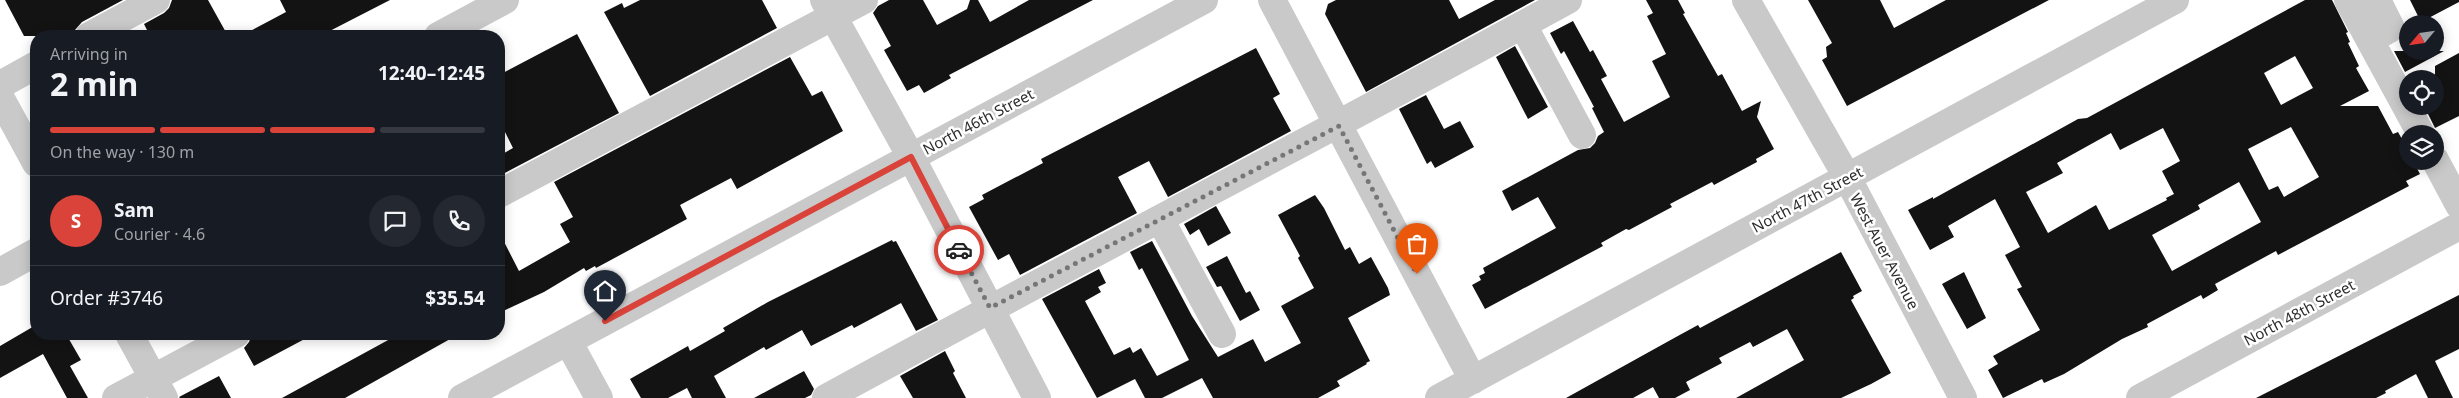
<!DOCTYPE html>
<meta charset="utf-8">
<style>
:root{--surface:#171b24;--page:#242831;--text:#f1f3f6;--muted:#9ea1a6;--line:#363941;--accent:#d94339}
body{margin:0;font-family:"Noto Sans",sans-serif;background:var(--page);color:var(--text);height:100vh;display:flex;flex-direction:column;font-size:19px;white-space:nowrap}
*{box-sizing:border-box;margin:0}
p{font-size:16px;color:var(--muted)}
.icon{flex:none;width:28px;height:28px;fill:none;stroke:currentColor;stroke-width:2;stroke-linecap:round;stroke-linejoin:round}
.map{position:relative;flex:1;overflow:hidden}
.side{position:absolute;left:30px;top:30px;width:475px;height:310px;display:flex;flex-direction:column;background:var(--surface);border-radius:20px;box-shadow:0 2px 12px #0003}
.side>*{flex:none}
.needle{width:32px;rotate:241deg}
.fabs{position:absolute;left:2399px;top:15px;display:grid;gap:10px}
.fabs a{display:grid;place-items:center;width:45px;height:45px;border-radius:50%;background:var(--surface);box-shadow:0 2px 12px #0003;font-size:25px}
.pin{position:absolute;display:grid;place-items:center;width:42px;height:42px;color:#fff;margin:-51px -21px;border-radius:50% 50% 50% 0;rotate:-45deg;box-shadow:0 0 5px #0007}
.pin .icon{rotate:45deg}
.courier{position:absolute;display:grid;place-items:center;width:50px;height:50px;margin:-25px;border:4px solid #d94339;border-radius:50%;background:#fff;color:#222;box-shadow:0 1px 6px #0007}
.summary em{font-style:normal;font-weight:700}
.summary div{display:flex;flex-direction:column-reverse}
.summary{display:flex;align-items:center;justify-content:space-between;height:85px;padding:0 20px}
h1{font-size:32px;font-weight:700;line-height:38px}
.bar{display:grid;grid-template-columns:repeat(4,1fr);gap:8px 5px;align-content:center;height:60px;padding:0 20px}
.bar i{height:6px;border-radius:4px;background:var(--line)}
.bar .on{background:var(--accent)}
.bar p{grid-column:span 4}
.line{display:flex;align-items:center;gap:12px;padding:0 20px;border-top:1px solid var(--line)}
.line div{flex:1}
.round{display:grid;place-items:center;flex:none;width:52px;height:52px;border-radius:26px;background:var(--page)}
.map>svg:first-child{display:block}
</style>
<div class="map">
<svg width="2459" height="398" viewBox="0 0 2459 398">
<rect width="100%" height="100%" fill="#fff"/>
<path fill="#131313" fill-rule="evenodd" d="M5,0h118l-41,22 -7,8 -12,6h-39z
M172,0h36l20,36h-78l-6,-12 20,-11 5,-5z
M280,0h110l-70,36h-79l45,-24z
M640,0h122l15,28 -127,68 -46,-84 18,-9 2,5z
M889,0h34l14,25 30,-16 3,-9h8l12,22 39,-22h64l-144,75 2,3 -27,15 -5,-8 -12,6 -23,-41 7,-4 -18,-33 5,-7z
M1336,0h113l10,19 36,-19h40l-169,92 -41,-78 3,-10z
M1646,0h32l7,13 -2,1 35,62 4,-2 20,37 19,-10 -4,16 17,32 -18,10 1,3 -43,23 -2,-3 -42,22 2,3 -43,23 -3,-1 -25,14 2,3 -118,63 -13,-24 9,-5 -2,-4 6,-3 -2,-5 73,-40 -18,-31 -26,14 -10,-20 76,-41 12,-2 5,-5 3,-7 6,-4 -12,-24 2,-1 -30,-56 -3,3 -11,-21 23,-12 17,31 3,-2 14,26 -6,3 23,43 46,-25 -18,-36 14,-7 -19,-38 6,-3z
M1808,0h72l14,28 52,-28h103l-202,106 -25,-46 5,-3 -1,-10 6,-4z
M2305,0h27l16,32 -2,1 4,9 -2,1 11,23 -3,2 13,23 -29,15h38l15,28 5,-2 10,18v11h5l7,13 -14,7 3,5 -131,69 -2,-4 -61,33 3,6 -15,9 -2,-4 -54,29 1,3 -26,12 -58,35 -20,9 -2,-4 -39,19 -15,-28 10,-6 -5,-8 47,-26 -23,-41 5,-2 -17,-32 15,-8 -25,-48 -47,27 6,11 -24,13 -22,-40 25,-13v2l145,-80 9,-1zM2295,56l18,32 -32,17 -17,-32zM2291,127l28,50 -35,20 -6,-11 -9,4 -21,-41zM2163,128l17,33 -18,10 12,23 -8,4 1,2 -58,30 -13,-25 -48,28 -22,-41 37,-19 -6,-10 54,-30 9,17zM2239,182l22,40 -89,49 -20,-36 48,-26 -2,-4z
M2410,0h49v2l-38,20z
M577,34l42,79 -120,63v-20l14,-8 -14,-28v-45z
M1515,46l33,61 -20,12 -32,-62z
M1256,48l24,46 -7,4 18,33 -123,66 -19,-36 -31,16 19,36 -117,62 -11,-21 -11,6 -29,-53 15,-8 -2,-4 61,-32 -2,-4z
M2394,51h50l-39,21z
M2459,53v63l-24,12 -11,-22h11v-40z
M790,57l22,39 10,-5 21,40 -106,58 -6,-11 -51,27 7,14 -91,49 -1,-2 -9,5 -2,-3 -40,24 -45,21v-81l20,39 51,-29 -10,-18 13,-7 -19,-35z
M1426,95l18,34 16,-8 14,26 -39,21 -4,-7 -4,3 -28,-55z
M1315,195l9,13 21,42 5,-3 9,17 12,-7 17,31 2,7 -42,23 22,43 -4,2 1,1 -30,17 3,5 -22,12h-105l-11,-20 -40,20h-17l-10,-19 -38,19 -55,-99 57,-30 7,14 -8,4 3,5 -16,9 29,54 16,-8 3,6 8,-5 16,28 32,-16 -47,-92 -3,2 -9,-18 22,-11 40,75 26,41 35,-18 12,23 36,-19 -20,-37 33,-18 -16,-30 2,-2 -22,-41z
M1216,206l15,27 -23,13 -9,-17 -9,6 -6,-11z
M892,240l1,2 3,-1 42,79 -22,11 -15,-28 -47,25 -2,-3 -41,21 -9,-16 -36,20 -2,-3 -50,29 12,22h-34l-5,-10 -19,10h-27l-11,-19 58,-33 2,5 35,-20 -2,-3 45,-26z
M1841,252l21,39 -9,5 1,2 -3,2 40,73 -20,11 -30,14h-105l68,-38 -17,-31 -34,18 -3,-5 -31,16 3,5 -36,19 4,8 -15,8h-16l-6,-11 -20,11h-67l110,-61 22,-12 2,3z
M1227,256l19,37 4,-2 10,19 -20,11 -19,-35 -4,1 -11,-20z
M1964,272l22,46 -19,11 -25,-45z
M2459,295v54l-24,12 18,37h-25l-12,-24 -31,17 1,2 -10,5h-120z
M36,325v9h30l15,26 -11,6 18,32h-21l-24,-44 -43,24v-32z
M252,334h62l-60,32 -10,-18 5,-6z
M387,334h72l-114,64h-63l108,-59z
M945,351l10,20 -2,2 13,25h-53l-13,-22z
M804,371l10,18 -3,6 -6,3h-51z
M219,376l12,22h-51l-1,-1z"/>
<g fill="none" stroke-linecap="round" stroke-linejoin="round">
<path stroke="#c9c9c9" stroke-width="28" d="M824,0l87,157 126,241
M1272,0l201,380
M1746,0l101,177 116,221
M2348,0l73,134
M1523,25l59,110
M89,36l67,-36
M438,36l67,-36
M2370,40l21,-12 -14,-28
M0,85l36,-20
M0,97l36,66
M2435,160l24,45
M499,194l365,-194
M1160,219l62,115
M0,272l36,-20
M129,334l35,64
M568,341l31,57
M116,398l120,-64
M462,398l742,-398
M826,398c246,-135 496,-263 742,-398
M1439,398l736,-398
M2140,398l319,-172"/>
</g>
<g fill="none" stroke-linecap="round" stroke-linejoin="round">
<path stroke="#767676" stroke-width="5" stroke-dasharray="0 9" d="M959,250l31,58 349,-182 78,148"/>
<path stroke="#d94339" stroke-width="6" d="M605,321l306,-164 48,93"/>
</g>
<g text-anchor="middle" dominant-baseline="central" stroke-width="5" stroke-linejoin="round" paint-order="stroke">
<g font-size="15" fill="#2c2c2c" stroke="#fff">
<text transform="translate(978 121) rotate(-28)">North 46th Street</text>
<text transform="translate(1807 199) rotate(-28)">North 47th Street</text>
<text transform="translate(1885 251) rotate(62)">West Auer Avenue</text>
<text transform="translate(2299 312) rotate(-28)">North 48th Street</text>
</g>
</g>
</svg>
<div class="fabs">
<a><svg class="needle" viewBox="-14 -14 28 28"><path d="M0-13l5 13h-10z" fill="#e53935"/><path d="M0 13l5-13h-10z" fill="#9ea1a6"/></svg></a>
<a><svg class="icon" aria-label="locate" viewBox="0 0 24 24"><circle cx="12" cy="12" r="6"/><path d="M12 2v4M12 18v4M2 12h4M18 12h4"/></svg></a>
<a><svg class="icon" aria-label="layers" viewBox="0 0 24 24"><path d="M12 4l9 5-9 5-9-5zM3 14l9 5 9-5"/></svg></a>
</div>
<div class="pin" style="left:1417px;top:274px;background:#ea580c"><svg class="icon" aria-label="bag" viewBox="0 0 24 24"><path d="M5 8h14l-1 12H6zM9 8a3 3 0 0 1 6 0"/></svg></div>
<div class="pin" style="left:605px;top:321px;background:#1f2937"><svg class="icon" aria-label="home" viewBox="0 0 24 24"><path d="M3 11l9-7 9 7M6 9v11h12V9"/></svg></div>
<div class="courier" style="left:959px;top:250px"><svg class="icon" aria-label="car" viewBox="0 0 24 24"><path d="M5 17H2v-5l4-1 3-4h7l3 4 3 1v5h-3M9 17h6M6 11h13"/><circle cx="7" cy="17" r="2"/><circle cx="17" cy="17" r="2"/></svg></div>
<section class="side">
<div class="summary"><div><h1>2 min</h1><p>Arriving in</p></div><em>12:40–12:45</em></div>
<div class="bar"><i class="on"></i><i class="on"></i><i class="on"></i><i></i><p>On the way · 130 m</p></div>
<div class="line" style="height:90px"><b class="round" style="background:var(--accent);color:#fff">S</b><div><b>Sam</b><p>Courier · 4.6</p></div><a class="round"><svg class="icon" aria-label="chat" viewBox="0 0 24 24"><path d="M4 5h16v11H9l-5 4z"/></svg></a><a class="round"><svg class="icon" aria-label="phone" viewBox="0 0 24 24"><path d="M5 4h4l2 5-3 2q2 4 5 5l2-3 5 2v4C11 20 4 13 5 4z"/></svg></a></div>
<div class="line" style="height:65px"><div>Order #3746</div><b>$35.54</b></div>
</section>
</div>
